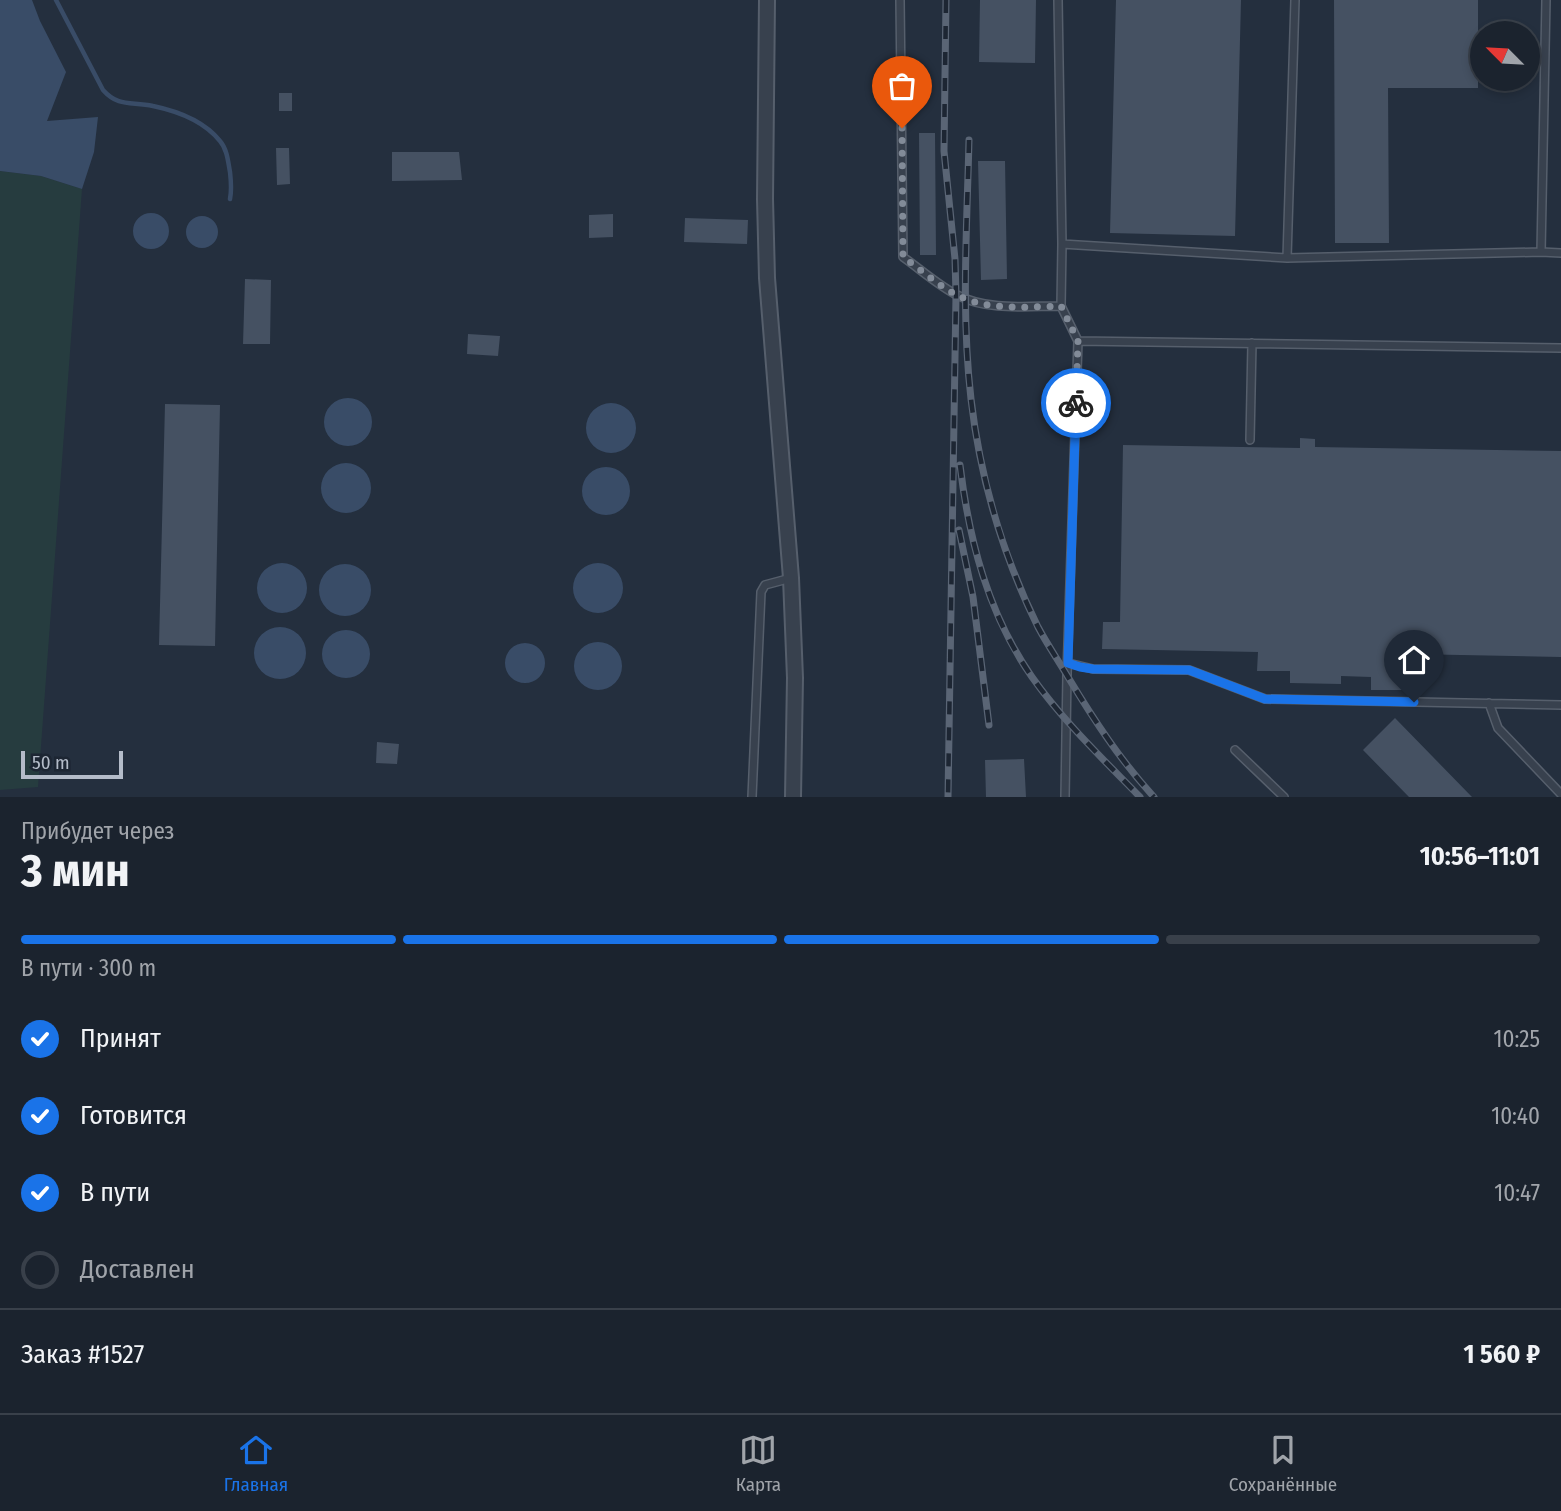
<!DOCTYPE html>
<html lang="ru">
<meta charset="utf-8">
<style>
:root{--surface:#1b232e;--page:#282f3a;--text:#f1f3f6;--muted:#a0a4aa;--line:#39404a;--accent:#1a73e8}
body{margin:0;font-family:"Fira Sans Condensed",sans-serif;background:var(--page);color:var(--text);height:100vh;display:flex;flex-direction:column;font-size:26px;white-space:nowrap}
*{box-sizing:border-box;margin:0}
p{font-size:23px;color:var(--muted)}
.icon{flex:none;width:38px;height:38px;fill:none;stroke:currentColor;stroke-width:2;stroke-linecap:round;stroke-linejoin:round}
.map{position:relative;height:797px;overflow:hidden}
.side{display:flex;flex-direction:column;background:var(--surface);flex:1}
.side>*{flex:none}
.needle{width:46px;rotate:294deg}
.fabs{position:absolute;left:1470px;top:21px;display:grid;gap:14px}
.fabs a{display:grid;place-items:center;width:70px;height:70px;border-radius:50%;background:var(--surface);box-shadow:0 4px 10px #0003,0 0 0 2px var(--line);font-size:35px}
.scale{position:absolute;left:21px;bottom:18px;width:102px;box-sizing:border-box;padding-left:7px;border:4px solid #b4bcc9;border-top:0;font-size:19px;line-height:24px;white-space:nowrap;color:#b4bcc9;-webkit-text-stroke:5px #1d2633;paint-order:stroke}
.pin{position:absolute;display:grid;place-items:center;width:60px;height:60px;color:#fff;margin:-72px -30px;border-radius:50% 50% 50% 0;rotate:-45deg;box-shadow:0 0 7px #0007}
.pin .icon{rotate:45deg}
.courier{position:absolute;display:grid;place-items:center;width:70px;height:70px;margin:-35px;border:5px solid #1a73e8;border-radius:50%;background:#fff;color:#222;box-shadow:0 2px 9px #0007}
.overview em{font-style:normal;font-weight:700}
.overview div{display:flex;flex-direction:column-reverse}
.overview{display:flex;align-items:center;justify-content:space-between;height:119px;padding:0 21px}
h1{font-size:46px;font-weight:700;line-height:52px}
.bar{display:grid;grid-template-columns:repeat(4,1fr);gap:10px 7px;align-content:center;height:84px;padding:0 21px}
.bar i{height:9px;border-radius:5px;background:var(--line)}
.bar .on{background:var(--accent)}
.bar p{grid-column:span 4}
.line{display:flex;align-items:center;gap:18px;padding:0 21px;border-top:2px solid var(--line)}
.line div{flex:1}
ol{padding:0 21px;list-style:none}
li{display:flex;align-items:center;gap:21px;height:77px}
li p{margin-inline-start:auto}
li .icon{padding:7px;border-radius:50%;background:var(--accent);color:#fff;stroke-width:4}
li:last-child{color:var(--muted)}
li i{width:38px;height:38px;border:4px solid var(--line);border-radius:50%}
.menu{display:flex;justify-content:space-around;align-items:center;height:98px;border-top:2px solid var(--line);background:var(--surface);font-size:19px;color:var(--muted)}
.menu a{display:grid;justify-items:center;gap:4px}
.menu .on{color:var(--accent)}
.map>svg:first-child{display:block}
</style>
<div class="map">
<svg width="1561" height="797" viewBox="0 0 1561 797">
<rect width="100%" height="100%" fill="#242f3e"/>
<path fill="#263c3f" d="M0,171l41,5 41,13 -44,598 -38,3z"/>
<path fill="#394c67" d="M0,0h32l8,21 26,51 -19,49 51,-4 -4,35 -12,37 -41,-13 -41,-5z
M133 231a18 18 0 1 1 36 0a18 18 0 1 1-36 0Z
M186 232a16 16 0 1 1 32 0a16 16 0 1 1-32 0Z
M324 422a24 24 0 1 1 48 0a24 24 0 1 1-48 0Z
M586 428a25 25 0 1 1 50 0a25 25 0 1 1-50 0Z
M321 488a25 25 0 1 1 50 0a25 25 0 1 1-50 0Z
M582 491a24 24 0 1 1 48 0a24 24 0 1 1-48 0Z
M257 588a25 25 0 1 1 50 0a25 25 0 1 1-50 0Z
M573 588a25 25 0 1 1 50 0a25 25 0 1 1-50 0Z
M319 590a26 26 0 1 1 52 0a26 26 0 1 1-52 0Z
M254 653a26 26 0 1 1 52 0a26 26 0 1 1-52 0Z
M322 654a24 24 0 1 1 48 0a24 24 0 1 1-48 0Z
M574 666a24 24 0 1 1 48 0a24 24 0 1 1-48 0Z
M505 663a20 20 0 1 1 40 0a20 20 0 1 1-40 0Z"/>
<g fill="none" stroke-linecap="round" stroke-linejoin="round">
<path stroke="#394c67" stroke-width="4.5" d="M56,0l47,90c16,18 29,11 50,16 24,5 51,15 67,35 7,8 8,20 10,31 1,9 2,17 0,27"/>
</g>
<path fill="#455162" d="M980,0h56l-1,63 -56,-1z
M1116,0h125l-6,236 -125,-3z
M1334,0h144v88h-90l1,155h-54z
M279,93h13v18h-13z
M919,133h16l1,122h-16z
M276,148h13l1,36 -13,1z
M392,152h67l3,28 -70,1z
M978,161h27l2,118 -26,1z
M613,214v23l-24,1v-23z
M685,218l63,2 -1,24 -63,-2z
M245,279l26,1 -1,64h-27z
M468,334l32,2 -2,20 -31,-2z
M165,404l55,1 -5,241 -56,-1z
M1300,438l15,1v8l246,4v206l-152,-3 -1,36h-37v-13l-30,-1v8l-51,-1v-12h-33l1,-19 -156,-3 1,-27h17l3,-177 177,3z
M1395,718l77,79h-63l-46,-47z
M377,742l22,2 -2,20 -21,-1z
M1024,759l2,38h-40l-1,-37z"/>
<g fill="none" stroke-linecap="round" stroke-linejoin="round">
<g stroke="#565f6c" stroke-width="10">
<path id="service" d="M900,0l3,257c17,12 36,29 54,38 31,16 70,11 104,11
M1058,0l4,244
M1546,0l-5,252 20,1
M1541,252l-254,6 -225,-14 -1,62 17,35 483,7
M1287,258l8,-258
M1250,440l2,-97
M1068,663l25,6 96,1 76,29 296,6
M1489,703l9,25 63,66
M1235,750l49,47
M752,797l9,-205 4,-7 26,-7
M1065,797l2,-123 11,-333"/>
</g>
<g stroke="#565f6c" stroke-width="18">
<path id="minor" d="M767,0l-2,199 2,79 24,300 4,100 -2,119"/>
</g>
<use href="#service" stroke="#38414e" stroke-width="7"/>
<use href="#minor" stroke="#38414e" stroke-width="14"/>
<g stroke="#5a6575" stroke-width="7">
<path id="rail" d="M946,0l-2,151 11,108 1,36 -8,502
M969,140c-2,86 -8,173 2,259 9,78 32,157 67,228 9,17 20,33 30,50 26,43 52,83 86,120
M960,465c9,75 28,149 72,212 31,44 71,82 108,120
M959,530l14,67 16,128"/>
</g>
<use href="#rail" stroke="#1d2633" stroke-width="4.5" stroke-dasharray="13" stroke-linecap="butt"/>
</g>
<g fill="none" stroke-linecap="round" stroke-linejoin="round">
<path stroke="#828b98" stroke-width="7" stroke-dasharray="0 12.6" d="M902,128l1,129c16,11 37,30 54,38 31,16 70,12 104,11l17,35 -2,62"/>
<path stroke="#1a73e8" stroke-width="9" d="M1076,403l-8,260 12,4 13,2 96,1 76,29 149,3"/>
</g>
</svg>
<div class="fabs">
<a><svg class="needle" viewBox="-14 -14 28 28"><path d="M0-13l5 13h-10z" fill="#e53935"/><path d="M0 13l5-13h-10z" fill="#a0a4aa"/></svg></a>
</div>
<div class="scale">50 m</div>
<div class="pin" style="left:902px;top:128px;background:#ea580c"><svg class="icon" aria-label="bag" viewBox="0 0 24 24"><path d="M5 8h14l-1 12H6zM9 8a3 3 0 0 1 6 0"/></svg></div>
<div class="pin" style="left:1414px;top:702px;background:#1f2937"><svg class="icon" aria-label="home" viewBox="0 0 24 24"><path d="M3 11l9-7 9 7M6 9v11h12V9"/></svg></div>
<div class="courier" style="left:1076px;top:403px"><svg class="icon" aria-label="bike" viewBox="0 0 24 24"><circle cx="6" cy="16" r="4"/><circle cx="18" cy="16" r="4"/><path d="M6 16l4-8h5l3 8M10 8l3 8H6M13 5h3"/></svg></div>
</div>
<section class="side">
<div class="overview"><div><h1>3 мин</h1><p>Прибудет через</p></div><em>10:56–11:01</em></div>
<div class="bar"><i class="on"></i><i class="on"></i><i class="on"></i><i></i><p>В пути · 300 m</p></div>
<ol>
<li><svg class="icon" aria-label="check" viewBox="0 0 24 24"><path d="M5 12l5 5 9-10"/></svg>Принят<p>10:25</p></li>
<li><svg class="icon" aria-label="check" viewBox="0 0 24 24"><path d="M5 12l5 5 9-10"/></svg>Готовится<p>10:40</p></li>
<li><svg class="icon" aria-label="check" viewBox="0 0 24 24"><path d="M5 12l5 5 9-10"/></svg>В пути<p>10:47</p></li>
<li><i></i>Доставлен</li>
</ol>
<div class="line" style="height:91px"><div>Заказ #1527</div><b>1 560 ₽</b></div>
</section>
<nav class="menu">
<a class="on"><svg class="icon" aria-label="home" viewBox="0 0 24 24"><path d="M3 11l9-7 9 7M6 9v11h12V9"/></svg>Главная</a>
<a><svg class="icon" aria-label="map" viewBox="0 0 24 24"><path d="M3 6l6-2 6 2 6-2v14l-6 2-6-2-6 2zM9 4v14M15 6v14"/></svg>Карта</a>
<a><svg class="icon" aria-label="saved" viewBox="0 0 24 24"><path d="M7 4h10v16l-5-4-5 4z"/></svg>Сохранённые</a>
</nav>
